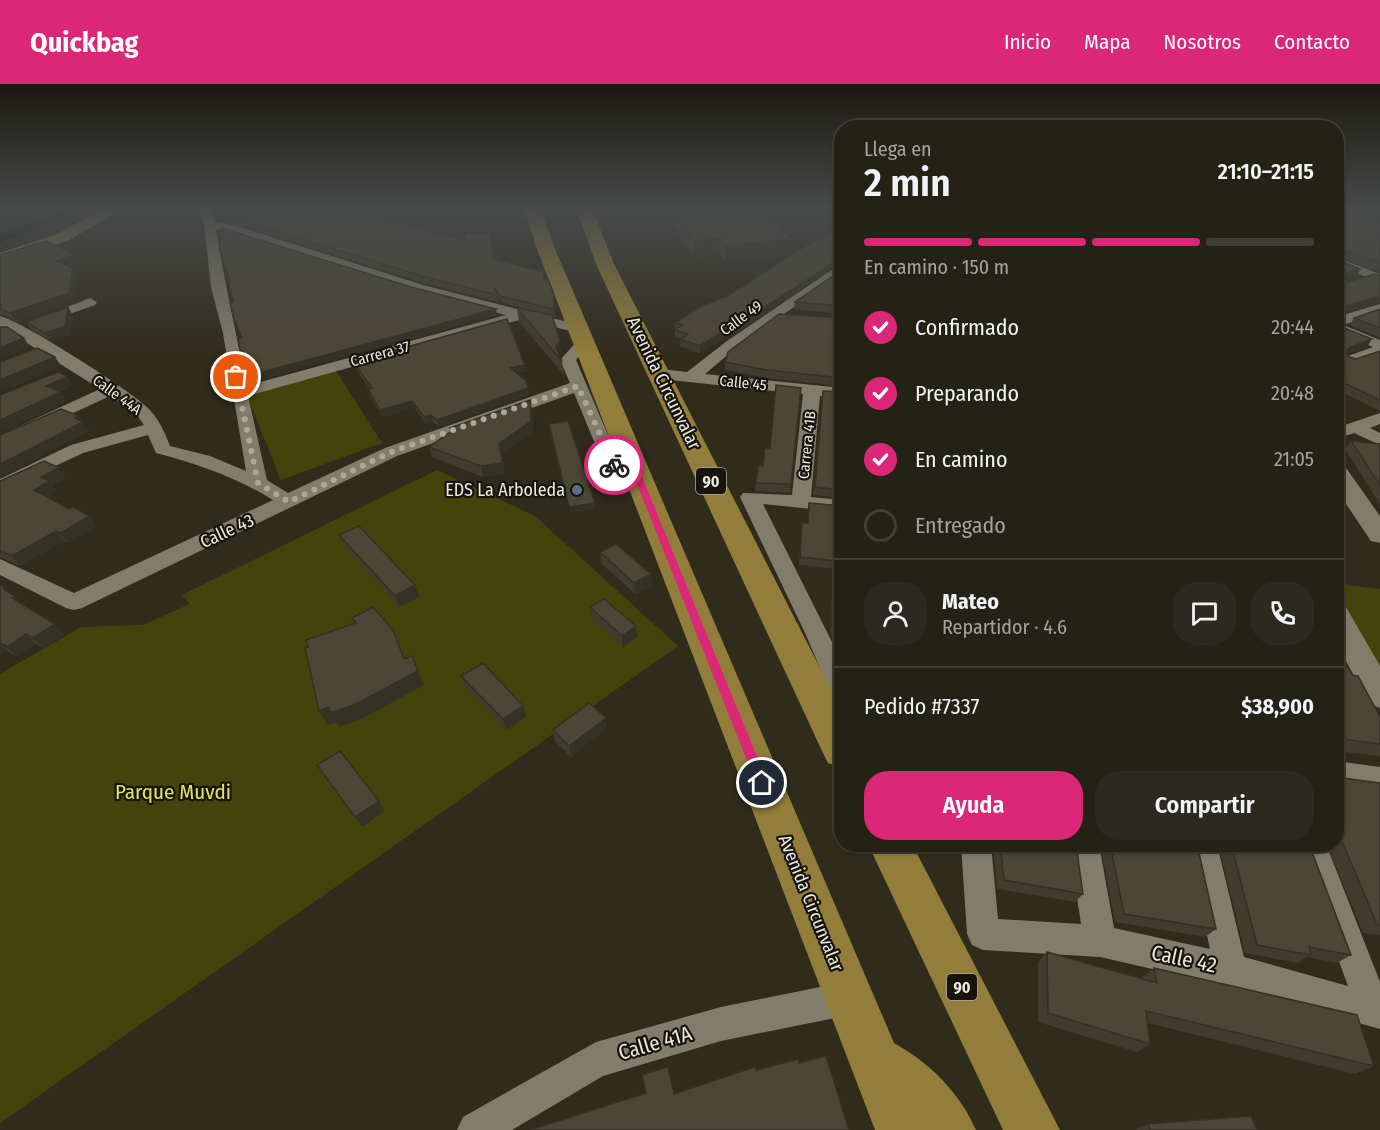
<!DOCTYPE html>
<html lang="es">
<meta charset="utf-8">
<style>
:root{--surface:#242115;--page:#2c291e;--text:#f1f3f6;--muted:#a3a3a0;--line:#413e34;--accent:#db2777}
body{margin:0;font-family:"Fira Sans Condensed",sans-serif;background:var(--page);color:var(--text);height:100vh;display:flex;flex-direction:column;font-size:22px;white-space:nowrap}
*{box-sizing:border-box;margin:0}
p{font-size:20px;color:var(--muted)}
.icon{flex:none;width:33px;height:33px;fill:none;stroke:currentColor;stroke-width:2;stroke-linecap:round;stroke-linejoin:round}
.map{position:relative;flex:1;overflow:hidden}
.sheet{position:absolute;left:834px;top:36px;width:510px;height:732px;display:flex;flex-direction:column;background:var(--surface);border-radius:24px;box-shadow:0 2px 4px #0004,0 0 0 2px var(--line)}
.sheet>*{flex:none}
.pin{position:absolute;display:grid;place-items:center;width:51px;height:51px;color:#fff;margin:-26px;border:3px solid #fff;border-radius:50%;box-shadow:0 2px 6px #0007}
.courier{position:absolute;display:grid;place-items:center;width:60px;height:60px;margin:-30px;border:4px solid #db2777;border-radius:50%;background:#fff;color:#222;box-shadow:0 2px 8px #0007}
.summary em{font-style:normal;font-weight:600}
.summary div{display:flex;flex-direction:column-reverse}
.summary{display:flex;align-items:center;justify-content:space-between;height:102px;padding:0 30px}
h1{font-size:39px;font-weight:600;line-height:45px}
.bar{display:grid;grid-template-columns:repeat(4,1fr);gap:9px 6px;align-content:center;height:72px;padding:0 30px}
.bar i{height:8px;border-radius:4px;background:var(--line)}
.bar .selected{background:var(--accent)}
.bar p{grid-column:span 4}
.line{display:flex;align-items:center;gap:15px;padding:0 30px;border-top:2px solid var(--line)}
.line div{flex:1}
.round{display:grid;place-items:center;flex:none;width:63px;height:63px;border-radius:24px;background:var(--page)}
ol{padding:0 30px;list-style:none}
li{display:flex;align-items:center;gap:18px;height:66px}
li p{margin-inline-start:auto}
li .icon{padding:6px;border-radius:50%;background:var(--accent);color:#fff;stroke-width:4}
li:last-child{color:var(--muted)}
li i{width:33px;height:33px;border:3px solid var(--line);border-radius:50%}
.action{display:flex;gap:12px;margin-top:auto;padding:12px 30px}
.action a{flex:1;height:69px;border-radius:24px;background:var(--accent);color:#fff;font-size:24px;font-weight:600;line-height:69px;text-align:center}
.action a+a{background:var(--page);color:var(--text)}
header{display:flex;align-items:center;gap:36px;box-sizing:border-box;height:84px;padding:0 30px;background:var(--accent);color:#fff}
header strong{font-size:28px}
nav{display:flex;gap:33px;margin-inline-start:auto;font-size:21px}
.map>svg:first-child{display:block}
</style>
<header>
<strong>Quickbag</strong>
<nav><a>Inicio</a><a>Mapa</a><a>Nosotros</a><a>Contacto</a></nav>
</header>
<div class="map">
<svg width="1380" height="1046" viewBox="0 0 1380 1046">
<rect width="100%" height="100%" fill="#302c1c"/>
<path fill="#43440c" d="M336,287l46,72 -101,37 -34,-84z
M437,386l98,46 143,130 -678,477v-449l81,-47 62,-2 47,-21 -8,-9z
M1336,500l44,5v106l-43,-81z"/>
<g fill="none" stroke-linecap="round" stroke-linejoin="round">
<path fill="#001b2b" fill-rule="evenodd" d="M65,124h15l-80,35v-7z"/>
<path fill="#817d6a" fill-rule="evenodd" d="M200,124h11l4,14 25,5 183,58 160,41 2,3 -7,4 -55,-14 -275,77 19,84 21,13 97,-45 185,-65 -10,-23 18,-20 5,-1 7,4 -14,17 43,101 28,16 -9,6 -33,-15 -31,-75 -177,63 -315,152 -8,2 -8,-2 -66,-33v-16l74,34 199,-93c-37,-23 -76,-36 -117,-47l-8,-18 -65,18 -83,39v-13l71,-34 73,-20 -7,-10 -27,-19 -110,51v-12l100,-46 -100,-63v-10c22,5 133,76 149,93 10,10 16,24 21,37l40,10 36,15 -23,-138 -12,-46 -7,-63zM216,145l197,62 93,24 -260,71c-9,-53 -22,-104 -30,-157z
M1336,173l44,17v8l-44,-16z
M842,179v10l-105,74 -32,27 137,14v10l-22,-2 -9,101 31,3v12l-79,-8 79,158v40l-9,-3 -3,-7 -24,-57 -66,-138 3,-4 49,2 11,-101 -142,-15 -8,-5 8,-5 26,3 40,-31z
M90,214l7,4 -2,3 -54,19 -7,-4z
M1380,220v9l-37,12 37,15v15l-30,10 -5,-2 -3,-3 3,-3 28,-10 -37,-15v-15z
M1380,329v11l-10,4 10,5v12l-26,-12 -18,6v-11z
M1336,677l44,6v24l-44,-6z
M961,760h30l7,75 83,5 -12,-80h30l15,84 96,21 -23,-105h30l27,113 104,29 -52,-142h30l54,138v47l-149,-42 -131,-30 -117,-7 -11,-5 -5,-11z
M850,897l12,5 5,12 -5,12 -12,5 -129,26 -118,35 -91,54h-55l6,-13 133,-75 125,-35z"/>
<path fill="#817d6a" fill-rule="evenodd" d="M1336,379l8,2 36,51v27l-9,-2 -35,-52z
M1336,520l10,3 34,59v42l-11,-4 -33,-62z"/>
<path fill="#877e58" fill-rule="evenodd" d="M105,124h19l-55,32 -69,24v-11l57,-19z"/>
<path fill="#927e3a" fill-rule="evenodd" d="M524,124h16l15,41 339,794c35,19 66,50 82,87h-101l-338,-881z
M576,124h16l22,56 228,447v57l-14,-5 -6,-12 -226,-487z
M868,760h44l148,286h-57z"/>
</g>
<path fill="#403c2e" d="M220,124h145l18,12 111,40 51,19 10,22v15h-2l8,39v2l1,4 2,14 -45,-53 -2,-14 25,5 -39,-10 -5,-6 1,5 -75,-19 -190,-60 -3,-6 6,-1 -16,-5z
M661,124h101l29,31 -1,16 -65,7 -6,-8 -25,3z
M1336,124h44v64l-42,-15v3l22,9 -4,7 -18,5v1l3,2 39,-9v27l-41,12v12l28,21 -21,7 3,3 7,2 24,-8v60l-44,-22z
M842,145v34l-109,71 1,-3 -34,23 -20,-8v-7l-5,-2v-14l54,-28z
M0,171l81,8 -12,3 4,2 5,8 -4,25 -58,21 -15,-8 -1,1z
M842,186v44l-48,-5 1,-7z
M68,223l5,9 -3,19 -19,7 -19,-12 -6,-8z
M1380,225v29l-30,-13 4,-7z
M842,234v68l-76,-8 -41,-8v-8z
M353,278l172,3 2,6 -10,2 11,15 1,7 -90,32 -6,-5 -7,2 -12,-17 -31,10 -13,-21 -2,-7h2l-15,-21z
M801,304l-11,105 -35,-2 3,-25h5l7,-18z
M842,308v106l-29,-3 9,-97z
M530,316l2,10 1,21 -32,24 4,19 -22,3 -51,-20 -3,-10 22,-16 -1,-3z
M1351,357l29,3v60l-35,-55z
M66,394l-14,7 5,6 -10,6 50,29 -29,17 -4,-2 -44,25 -20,-9v-76z
M809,419l33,3v150l-12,-24 1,-30 2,-8h2v-25l-36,-4 3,-42h6z
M339,451l76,50 4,12 -20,10 -55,-61z
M600,468l52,33 -17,9 -34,-31z
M0,500l5,4 18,17 32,19 9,10 -21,14 -7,-4 -19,13 -10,-6 -7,5z
M590,523l47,30 -14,10 -32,-29z
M1336,561l16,30 28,42v39l-44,-5z
M461,592l62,30 3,11 -20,13 -41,-43z
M607,644l-36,29 -16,-16 -2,-11z
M1336,693l44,6v152l-17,-2 -36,-89h9z
M993,760h83l7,50 -8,8 -78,-13z
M1100,760h97l19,85 -11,8 -90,-15z
M1218,760h91l42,111 -14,8 -30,-6 -9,6 -53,-10z
M1047,868l95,27v-2l12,-9 220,98 -19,8 -207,-51 2,21 -13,8 -99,-30v-60z
M1148,1040l109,6h-120l-1,-1z"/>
<path fill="#343125" d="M13,124h24l-1,5 -36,5v-8z
M720,155l-1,15 -25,3v-16z
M791,155l-1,16 -65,7 1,-16z
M76,171l5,8 -20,6 -5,-8z
M842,173v6l-109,71 1,-3 -34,23v-8z
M73,184l5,8 -4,25 -58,21 -6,-9z
M1360,185l-4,7 -20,5 3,-6z
M1380,212l-1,6 -43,13 3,-7z
M68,223l5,9 -3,19 -19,7 -6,-9z
M496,225l1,6 -243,67 -3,-7z
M24,254l6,9 -30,13v-12z
M1372,255l-5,8 -24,8 -3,5 9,-12z
M560,257l1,14 -1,3 -4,-12z
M55,273l6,9 -61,27v-13z
M525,281l2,6 -15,3 -1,-6z
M68,293l6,9 -21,10 -7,-10z
M528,304l1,7 -90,32 -2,-7z
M61,308l6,10 -67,31v-13z
M530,316l2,10 1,21 -32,24 -2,-11z
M412,317l2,6 -31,10 -3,-7z
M431,331l2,7 -7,2 -2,-7z
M79,332l11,15 -90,47v-14z
M503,379l2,11 -22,3 -2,-11z
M59,384l7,10 -14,7 5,6 -16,9 -7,-10 7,-13z
M595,419v6l-26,4v-6z
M90,432l7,10 -29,17 -8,-10z
M56,447l8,10 -44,25 -8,-10z
M651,490l1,11 -17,9 -1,-11z
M415,501l4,12 -20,10 -4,-11z
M5,504l9,9 1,-1 10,10 -4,2 -18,-19z
M55,540l9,10 -21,14 -10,-10z
M636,542l1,11 -14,10 -1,-11z
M26,550l10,10 -19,13 -10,-10z
M0,560l7,7 -7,5z
M418,587l6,14 -61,33 -24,9 -3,-5 -8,3 -9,-14z
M523,622l3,11 -20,13 -3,-11z
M606,634l1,10 -36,29 -2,-11z
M379,717l6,10 -23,16 -7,-10z"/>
<path fill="#4b4635" stroke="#343125" stroke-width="1.5" d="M231,124h134l18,12 4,-1 78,22 -1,-8 26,1 3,25 51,13v7h4l6,16v14l-53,-13 -7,-8 3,7 -75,-19 -191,-59 15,-4z
M671,124h91l29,31 -65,7 -6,-7 -26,2z
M1336,124h44v55l-41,-15 -1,12 22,9 -21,6 -1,7 3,2 34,-10 5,1v21l-41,12v18l33,13 -23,9 -4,4 4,5 7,2 24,-8v49l-44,-21z
M221,144l190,59 85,22 -245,66 -9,-16 -4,-20 4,-1 -8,-19 -4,-17h4l-6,-20 2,-1 -10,-32z
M842,145v28l-108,70v-3l-34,22 -20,-7 8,-5 -13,-4 7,-5 -7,-2 25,-16 29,-12 78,-50z
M46,157l30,14 -20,6 17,7 -4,25 -59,20 -10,-5v-53z
M842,186v36l-47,-4z
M68,223l-3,19 -20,7 -19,-11z
M517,224l35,7 8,26 -4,5 6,15z
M1380,225v19l-26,-10z
M779,230l63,4v60l-76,-8 -41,-8 3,-10z
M507,235l18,46 -14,3 15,13 2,7 -91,32 -6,-5 -7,2 -12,-16 -32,9 -12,-21 4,-1 -19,-26z
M0,243h7l17,11 -24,10z
M37,264l18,9 -55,23v-18z
M58,288l10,5 -22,9 15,6 -61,28v-25z
M776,301l25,3 -10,96 -35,-1 2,-17h5l2,-18h5z
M823,307l19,1v98l-27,-3z
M530,316l1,21 -32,23 4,19 -22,3 -52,-19 24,-17 -3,-2z
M61,325l18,7 -4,2 8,4 -83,42v-29z
M568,337l27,82 -26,4 -20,-83z
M1351,357l29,3v41z
M44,377l15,7 -18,9 9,4 -16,9 35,19 4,-2 17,9 -30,17 -4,-2 -44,25 -12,-5v-70z
M809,419l33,3v138l-11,-20 2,-30h4v-33l-37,-4 2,-34h6z
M359,442l56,59 -20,11 -56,-61z
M616,460l35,30 -17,9 -34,-31z
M0,500l5,4 -2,1 12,7 -3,2 43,26 -22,14 -7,-4 -19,13 -7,-4z
M604,515l32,27 -14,10 -32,-29z
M373,523l20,23 11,29 8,-3 6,15 -62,33 -25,9 -2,-6 -10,4 -14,-63 3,-1 -2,-7 50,-17 -4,-5z
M1336,561l16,30 6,1 22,41v27l-44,-6z
M483,579l40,43 -20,13 -42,-43z
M589,619l17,15 -37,28 -16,-16z
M340,667l39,50 -24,16 -38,-52z
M1336,693l44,6v142l-3,-1 -39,-92h-2z
M1000,760h76l7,50 -79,-14z
M1110,760h87l19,85 -92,-15z
M1231,760h78l42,111 -42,-8 2,8 -54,-10z
M1047,868l110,31 -3,-15 203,47 17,51 -228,-55 4,33 -102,-31z
M826,972l23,74h-319l116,-37 -4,-18 26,-8 6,27 81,-27 1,3 43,-11v4z
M1251,1032l6,14h-107l-2,-6z"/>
<linearGradient id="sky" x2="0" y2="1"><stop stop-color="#1a180f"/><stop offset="0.46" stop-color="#484b4b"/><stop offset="1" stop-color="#484b4b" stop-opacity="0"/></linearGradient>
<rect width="1380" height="271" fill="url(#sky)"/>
<path fill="#db2777" d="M611,380h6l25,13 126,306 -1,3 -5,2 -6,-5 -121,-304 -24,-12z"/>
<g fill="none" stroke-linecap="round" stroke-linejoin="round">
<path stroke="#aaa79b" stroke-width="6" stroke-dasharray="0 10.8" d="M236,293l22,106 31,19 102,-50 187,-66 36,79"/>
</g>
<circle fill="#5c6f8a" stroke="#16140d" stroke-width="2" cx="577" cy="406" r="6"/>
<g text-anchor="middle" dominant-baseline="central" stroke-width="4.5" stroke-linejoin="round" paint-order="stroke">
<g font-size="15" fill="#ece9df" stroke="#16140d">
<text transform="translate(741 234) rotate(-36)">Calle 49</text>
<text transform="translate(380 270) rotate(-15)">Carrera 37</text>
<text transform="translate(743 299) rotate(6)">Calle 45</text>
<text transform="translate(117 311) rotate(36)">Calle 44A</text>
<text transform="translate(807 361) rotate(-84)">Carrera 41B</text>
</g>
<g fill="#16140d" stroke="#aca9a0" stroke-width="1.5">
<rect x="696" y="384" width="30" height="26" rx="4.5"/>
<rect x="947" y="890" width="30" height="26" rx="4.5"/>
</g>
<g font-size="16" font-weight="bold" fill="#ece9df">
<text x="711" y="397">90</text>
<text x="962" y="903">90</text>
</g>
<g font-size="18" fill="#ece9df" stroke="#16140d">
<text transform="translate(664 299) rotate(64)">Avenida Circunvalar</text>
<text transform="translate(227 447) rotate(-25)">Calle 43</text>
<text transform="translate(811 819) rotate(68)">Avenida Circunvalar</text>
</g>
<g font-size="18" fill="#ece9df" stroke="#16140d" text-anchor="end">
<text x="565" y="406">EDS La Arboleda</text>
</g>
<g font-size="21" fill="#e1e463" stroke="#16140d">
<text x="173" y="708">Parque Muvdi</text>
</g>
<g font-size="21" fill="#ece9df" stroke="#16140d">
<text transform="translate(1184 875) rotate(12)">Calle 42</text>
<text transform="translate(655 959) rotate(-16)">Calle 41A</text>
</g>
</g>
</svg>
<div class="pin" style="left:236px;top:293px;background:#ea580c"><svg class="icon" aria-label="bag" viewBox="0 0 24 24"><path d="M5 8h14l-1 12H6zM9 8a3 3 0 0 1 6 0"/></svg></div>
<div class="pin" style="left:762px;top:699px;background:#1f2937"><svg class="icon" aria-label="home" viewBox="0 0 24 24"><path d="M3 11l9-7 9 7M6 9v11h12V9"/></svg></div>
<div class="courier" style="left:614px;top:381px"><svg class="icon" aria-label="bike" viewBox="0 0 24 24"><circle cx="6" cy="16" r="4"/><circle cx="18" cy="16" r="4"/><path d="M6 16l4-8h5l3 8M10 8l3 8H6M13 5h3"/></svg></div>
<section class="sheet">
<div class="summary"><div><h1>2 min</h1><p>Llega en</p></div><em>21:10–21:15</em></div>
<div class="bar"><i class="selected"></i><i class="selected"></i><i class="selected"></i><i></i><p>En camino · 150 m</p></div>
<ol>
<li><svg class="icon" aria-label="check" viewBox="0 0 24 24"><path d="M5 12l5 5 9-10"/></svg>Confirmado<p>20:44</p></li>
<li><svg class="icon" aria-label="check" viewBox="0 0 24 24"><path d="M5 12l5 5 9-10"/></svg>Preparando<p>20:48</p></li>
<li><svg class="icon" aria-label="check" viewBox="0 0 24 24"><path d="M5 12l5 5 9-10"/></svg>En camino<p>21:05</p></li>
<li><i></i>Entregado</li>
</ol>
<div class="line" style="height:108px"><a class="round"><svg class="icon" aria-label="person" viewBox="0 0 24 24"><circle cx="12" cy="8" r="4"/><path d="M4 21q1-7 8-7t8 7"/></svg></a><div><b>Mateo</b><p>Repartidor · 4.6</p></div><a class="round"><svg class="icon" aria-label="chat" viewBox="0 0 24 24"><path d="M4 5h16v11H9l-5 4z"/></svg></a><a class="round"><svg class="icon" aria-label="phone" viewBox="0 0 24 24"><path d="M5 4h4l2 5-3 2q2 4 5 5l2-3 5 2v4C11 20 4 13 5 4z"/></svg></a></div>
<div class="line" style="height:78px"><div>Pedido #7337</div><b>$38,900</b></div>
<div class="action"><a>Ayuda</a><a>Compartir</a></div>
</section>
</div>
